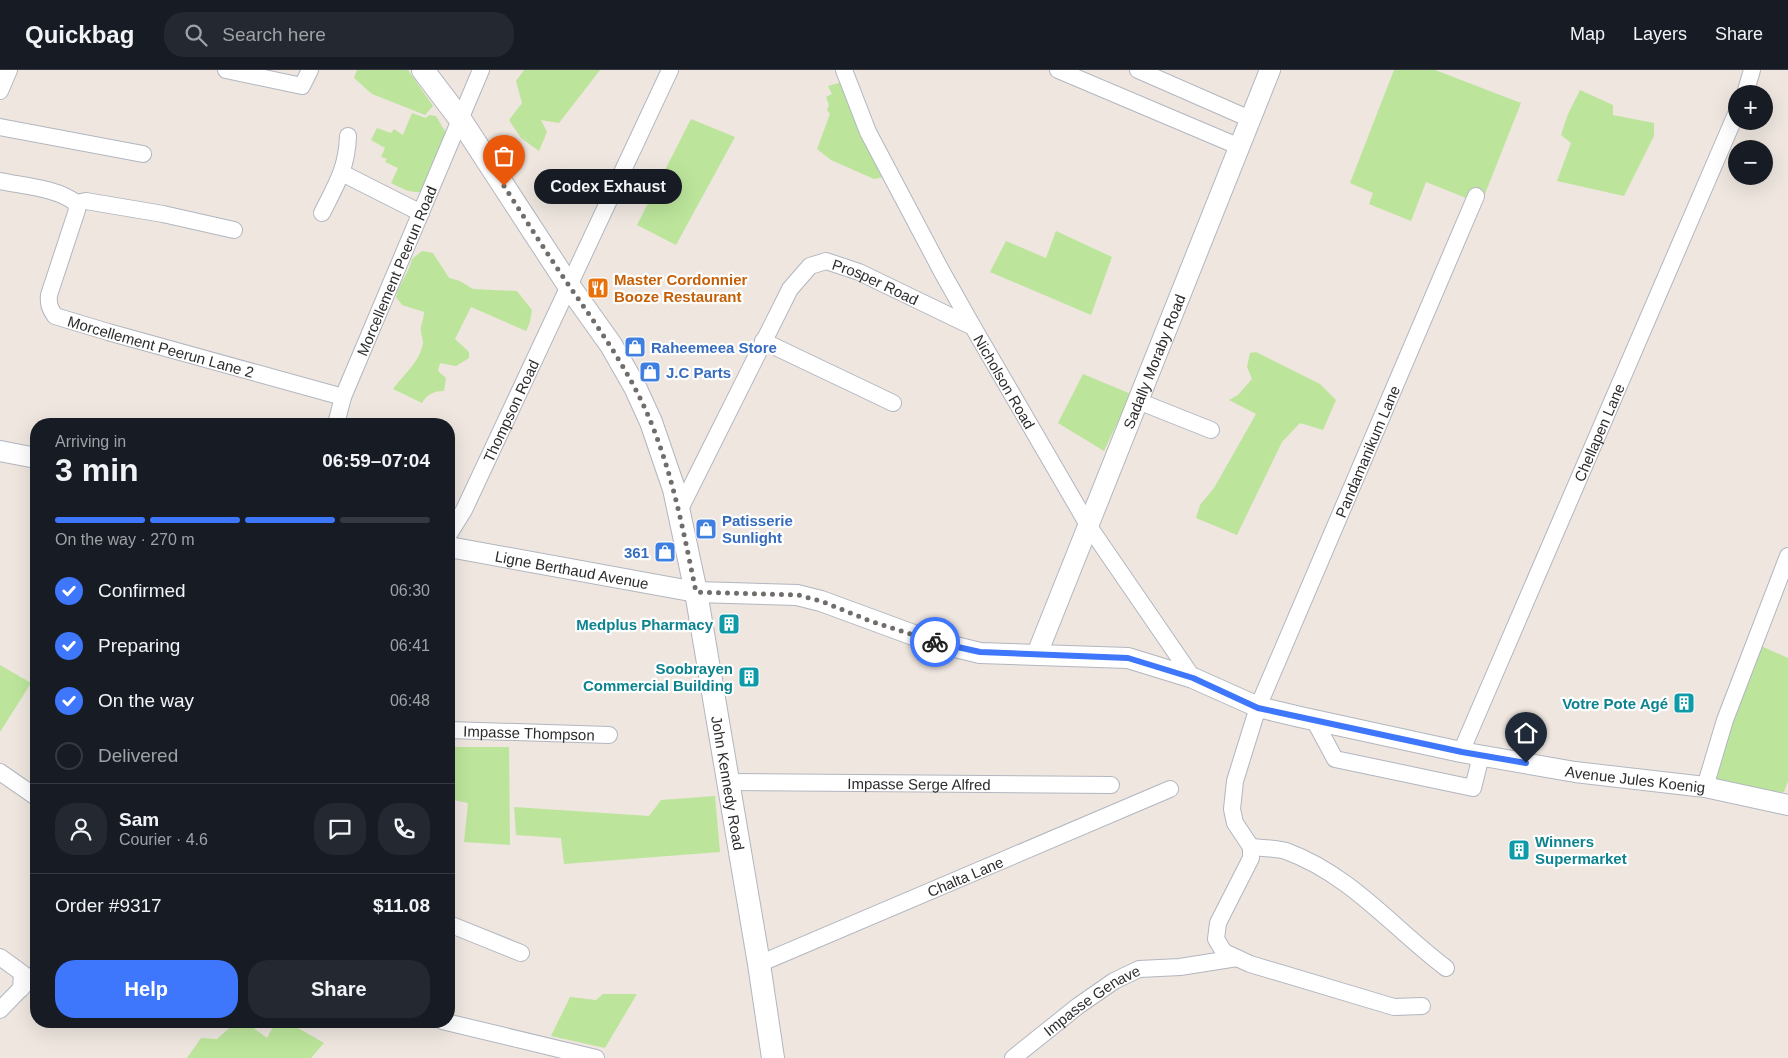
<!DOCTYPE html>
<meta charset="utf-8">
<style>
:root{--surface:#171b24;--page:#242831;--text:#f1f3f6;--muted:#9ea1a6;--line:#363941;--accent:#3e76fc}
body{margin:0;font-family:Helvetica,sans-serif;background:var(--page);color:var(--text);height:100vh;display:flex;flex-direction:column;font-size:19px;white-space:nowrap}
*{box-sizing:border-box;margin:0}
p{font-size:16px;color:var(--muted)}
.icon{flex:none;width:28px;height:28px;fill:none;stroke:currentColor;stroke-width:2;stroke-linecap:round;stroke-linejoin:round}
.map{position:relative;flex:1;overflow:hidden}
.details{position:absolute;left:30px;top:348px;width:425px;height:610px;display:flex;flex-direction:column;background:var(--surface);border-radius:20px;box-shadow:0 5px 20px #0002}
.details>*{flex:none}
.tools{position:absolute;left:1728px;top:15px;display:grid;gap:10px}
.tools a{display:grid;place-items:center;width:45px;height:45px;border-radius:50%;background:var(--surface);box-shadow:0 5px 20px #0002;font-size:25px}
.pin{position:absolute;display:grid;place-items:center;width:42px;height:42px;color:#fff;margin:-51px -21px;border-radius:50% 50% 50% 0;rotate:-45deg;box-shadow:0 0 5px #0007}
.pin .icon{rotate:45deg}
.courier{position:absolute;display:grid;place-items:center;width:50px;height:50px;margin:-25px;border:4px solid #3e76fc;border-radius:50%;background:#fff;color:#222;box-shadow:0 1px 6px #0007}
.bubble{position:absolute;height:35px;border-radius:18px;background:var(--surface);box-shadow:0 5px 20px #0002;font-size:16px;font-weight:700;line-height:35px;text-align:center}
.summary em{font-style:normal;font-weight:700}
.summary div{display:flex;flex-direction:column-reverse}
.summary{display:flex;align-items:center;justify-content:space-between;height:85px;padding:0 25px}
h1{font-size:32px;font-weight:700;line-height:38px}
.bar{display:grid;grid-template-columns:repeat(4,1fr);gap:8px 5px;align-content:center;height:60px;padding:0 25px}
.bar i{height:6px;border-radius:4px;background:var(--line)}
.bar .current{background:var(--accent)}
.bar p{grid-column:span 4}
.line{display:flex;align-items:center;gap:12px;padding:0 25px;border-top:1px solid var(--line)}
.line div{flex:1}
.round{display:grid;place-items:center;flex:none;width:52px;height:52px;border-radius:20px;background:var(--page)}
ol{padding:0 25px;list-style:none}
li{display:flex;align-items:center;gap:15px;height:55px}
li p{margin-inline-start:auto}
li .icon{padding:5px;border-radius:50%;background:var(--accent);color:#fff;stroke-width:4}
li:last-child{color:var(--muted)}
li i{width:28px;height:28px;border:2px solid var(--line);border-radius:50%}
.button{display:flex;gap:10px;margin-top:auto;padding:10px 25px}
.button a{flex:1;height:58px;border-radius:20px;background:var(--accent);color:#fff;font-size:20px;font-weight:700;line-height:58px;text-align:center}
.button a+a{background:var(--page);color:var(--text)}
header{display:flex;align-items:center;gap:30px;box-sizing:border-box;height:70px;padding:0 25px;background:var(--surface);border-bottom:1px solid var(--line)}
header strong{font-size:24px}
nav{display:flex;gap:28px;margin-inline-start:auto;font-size:18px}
.search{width:350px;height:45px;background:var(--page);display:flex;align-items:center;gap:12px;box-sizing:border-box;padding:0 18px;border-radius:20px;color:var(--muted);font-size:19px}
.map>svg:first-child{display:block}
</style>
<header>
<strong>Quickbag</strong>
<div class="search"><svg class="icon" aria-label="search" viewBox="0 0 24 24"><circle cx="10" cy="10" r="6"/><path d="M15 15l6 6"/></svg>Search here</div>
<nav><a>Map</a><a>Layers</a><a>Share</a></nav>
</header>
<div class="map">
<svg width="1788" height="988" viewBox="0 0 1788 988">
<rect width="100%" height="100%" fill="#eee6df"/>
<path fill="#bce59b" d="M357,0h51l25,36 -8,9 -53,-21 -18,-16z
M524,0h76l-41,53 -18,-3 6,12 -8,19 -18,-13 -12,-18 13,-17 -6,-22z
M1394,0h41l86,33 -40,101 -55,-22 -15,39 -42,-17 4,-11 -23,-10z
M842,12l46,94 -14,3 -43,-19 -14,-11 13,-35 -3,-4 2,-5 -3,-8 6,-3 -4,-8z
M1580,20l33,15v10l41,8v13l-30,60 -67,-15 14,-38 -10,-8 7,-21z
M412,43l14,5 3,-3 7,1 13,22 -21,52c-15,5 -23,0 -37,-7l7,-15 -13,-6 2,-3 -6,-2 4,-9 -14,-8 6,-12 14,5 3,-4 9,6z
M691,49l44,18 -59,108 -39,-20z
M1056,161l56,26 -21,58 -101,-43 16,-31 40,17z
M422,181l11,2 16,25 11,3 13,8 44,2 15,19 -2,12 -4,9 -55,-24 -16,32 14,13v6l-13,8 -16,-3 -2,8 8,7 -2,13c-10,0 -17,3 -22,12l-29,-14c11,-15 27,-27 30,-46 0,-5 -3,-10 -2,-16 1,-6 3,-9 3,-15l-22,-7 -6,-8c3,-14 13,-24 16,-38z
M1256,282l64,32 16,16 -13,30 -23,-7 -18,19 -45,93 -41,-17 4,-13 14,-17 42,-74 -27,-14 9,-5 14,-16 -5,-12 3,-14z
M1083,304l48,20 -27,57 -46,-28z
M1761,576l27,12v123l-4,11 -36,-2 -36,-9z
M0,595l31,18 -31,49z
M449,677h60l1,98 -46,-3 4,-39 -19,-4z
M715,726l5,56 -156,12 -3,-26 -45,-3 -2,-28 135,9 12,-16z
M603,924h34l-32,54 -54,-12 19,-39 26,3z
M237,951h7l23,17 9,-17h28l-6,7 26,15 -13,15h-124l14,-20 16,1z"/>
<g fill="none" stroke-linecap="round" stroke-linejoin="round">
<g stroke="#b2b6c0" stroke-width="18">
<g id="minor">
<path d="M226,0l76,16 8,-16"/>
<path id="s1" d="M844,0l24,62 74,140 31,55 115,198 105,153"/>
<path d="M1058,0l182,77"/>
<path d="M1138,0l112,49"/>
<path d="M0,21l9,-21"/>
<path d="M1745,24l7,-24"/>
<path d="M0,57l143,27"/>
<path d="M342,103l79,40"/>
<path id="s2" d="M0,111c24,5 57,7 76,22l1,7 -28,85c-1,9 1,14 6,21l53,16 235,65"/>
<path d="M76,133l10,-2 77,13 71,16"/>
<path d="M322,143c14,-28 25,-45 26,-77"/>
<path d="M763,271l130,62"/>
<path d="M1138,331l73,29"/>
<path id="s3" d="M336,354l7,-27 138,-327"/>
<path id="s4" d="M679,441l111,-222 20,-23 16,-5 33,11 114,55"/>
<path id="s5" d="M449,464l15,-24 206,-440"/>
<path d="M1314,650l21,39 138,29 8,-32"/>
<path id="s6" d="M449,660l160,5"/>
<path id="s7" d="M1461,682l275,-638"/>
<path d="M0,702l36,25"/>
<path id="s8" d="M728,712l383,3"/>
<path d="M1705,717l20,-67 63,-164"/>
<path d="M1251,777c11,1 24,1 35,4 65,24 106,76 160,117"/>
<path d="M449,854l72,29"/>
<path d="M0,887l22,16 -1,16"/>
<path id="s9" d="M759,894l411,-175"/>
<path id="s10" d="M1422,936l-28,1 -144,-43 -26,-12 -8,-13 2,-16 33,-65v-11l-16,-24 -3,-14 3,-28 23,-74 218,-511"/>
<path d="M0,940l36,-37"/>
<path d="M442,951l154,37"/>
<path id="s11" d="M1013,988l65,-52 36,-25 25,-12 41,-2 57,-9"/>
</g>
</g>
<g stroke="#b2b6c0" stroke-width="22">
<g id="tertiary">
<path d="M0,381l36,7"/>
<path id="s12" d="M449,477l247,45 101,3 24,6 106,39 53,13 148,5 65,20 65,29 42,10 161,35 114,20 130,15 83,18"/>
<path id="s13" d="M1037,584l233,-584"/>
</g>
</g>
<g stroke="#b2b6c0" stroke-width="24">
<g id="secondary">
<path id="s14" d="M423,0l37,49 109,167 42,59 24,42 16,35 23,67 22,103 63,372 14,94"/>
</g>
</g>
<use href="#minor" stroke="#fff" stroke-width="16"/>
<use href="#tertiary" stroke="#fff" stroke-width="20"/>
<use href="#secondary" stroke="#fff" stroke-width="22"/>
</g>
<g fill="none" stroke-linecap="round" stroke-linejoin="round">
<path stroke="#706d6b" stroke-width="5" stroke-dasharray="0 9" d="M504,116c22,34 43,68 66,101 30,43 60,85 80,133 23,55 34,114 46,172l102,3 23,6 49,20 65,21"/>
<path stroke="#3e76fc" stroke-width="6" d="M935,572l45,10 148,6 65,20 65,30 204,44 64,11"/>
</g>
<defs>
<g id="restaurant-square" transform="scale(1.125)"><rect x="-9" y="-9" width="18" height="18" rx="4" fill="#e8710a" stroke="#fff"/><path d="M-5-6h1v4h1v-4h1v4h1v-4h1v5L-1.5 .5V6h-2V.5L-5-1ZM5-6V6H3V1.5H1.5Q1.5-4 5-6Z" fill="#fff"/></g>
<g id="shop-square" transform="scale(1.125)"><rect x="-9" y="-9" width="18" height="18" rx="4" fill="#3f7fe0" stroke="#fff"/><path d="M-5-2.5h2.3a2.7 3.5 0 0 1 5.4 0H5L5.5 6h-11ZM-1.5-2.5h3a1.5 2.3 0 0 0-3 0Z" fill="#fff"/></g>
<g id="building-square" transform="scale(1.125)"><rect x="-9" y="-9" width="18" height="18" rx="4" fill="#0f9aa8" stroke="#fff"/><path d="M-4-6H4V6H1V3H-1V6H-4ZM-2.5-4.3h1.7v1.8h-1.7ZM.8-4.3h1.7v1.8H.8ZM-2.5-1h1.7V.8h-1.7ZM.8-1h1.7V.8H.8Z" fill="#fff"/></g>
</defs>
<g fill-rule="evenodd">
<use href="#restaurant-square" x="598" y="218"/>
<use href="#shop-square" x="635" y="277"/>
<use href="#shop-square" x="650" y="302"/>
<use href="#shop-square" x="706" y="459"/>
<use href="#shop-square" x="665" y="482"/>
<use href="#building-square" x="729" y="554"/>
<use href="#building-square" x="749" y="607"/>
<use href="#building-square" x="1684" y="633"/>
<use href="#building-square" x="1519" y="780"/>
</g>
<g text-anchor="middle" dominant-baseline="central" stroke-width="4.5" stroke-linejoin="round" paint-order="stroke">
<g font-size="15" fill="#2c2c2c" stroke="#fff">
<text stroke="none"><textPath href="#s3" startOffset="165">Morcellement Peerun Road</textPath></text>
<text stroke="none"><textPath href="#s4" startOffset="349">Prosper Road</textPath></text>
<text stroke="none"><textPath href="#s2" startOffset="309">Morcellement Peerun Lane 2</textPath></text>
<text stroke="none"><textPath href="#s13" startOffset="315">Sadally Moraby Road</textPath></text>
<text stroke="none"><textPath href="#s1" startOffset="351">Nicholson Road</textPath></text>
<text stroke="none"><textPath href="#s5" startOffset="138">Thompson Road</textPath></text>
<text stroke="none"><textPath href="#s7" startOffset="348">Chellapen Lane</textPath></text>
<text stroke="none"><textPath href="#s10" startOffset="749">Pandamanikum Lane</textPath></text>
<text stroke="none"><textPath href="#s12" startOffset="125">Ligne Berthaud Avenue</textPath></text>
<text stroke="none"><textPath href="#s6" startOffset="80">Impasse Thompson</textPath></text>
<text stroke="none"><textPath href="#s12" startOffset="1216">Avenue Jules Koenig</textPath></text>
<text stroke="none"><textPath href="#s14" startOffset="790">John Kennedy Road</textPath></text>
<text stroke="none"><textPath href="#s8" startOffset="191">Impasse Serge Alfred</textPath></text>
<text stroke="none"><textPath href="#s9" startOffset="224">Chalta Lane</textPath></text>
<text stroke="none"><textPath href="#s11" startOffset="98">Impasse Genave</textPath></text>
</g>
<g font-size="15" font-weight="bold" fill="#c56008" stroke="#fff" text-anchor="start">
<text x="614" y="209">Master Cordonnier<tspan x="614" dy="17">Booze Restaurant</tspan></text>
</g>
<g font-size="15" font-weight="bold" fill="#366cbe" stroke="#fff" text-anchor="start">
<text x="651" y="277">Raheemeea Store</text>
<text x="666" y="302">J.C Parts</text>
<text x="722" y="450">Patisserie<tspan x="722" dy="17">Sunlight</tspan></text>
<text x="649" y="482" text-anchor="end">361</text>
</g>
<g font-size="15" font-weight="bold" fill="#0d838f" stroke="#fff" text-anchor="end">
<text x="713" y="554">Medplus Pharmacy</text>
<text x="733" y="598">Soobrayen<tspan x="733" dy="17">Commercial Building</tspan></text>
<text x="1668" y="633">Votre Pote Agé</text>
<text x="1535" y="771" text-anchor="start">Winners<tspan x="1535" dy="17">Supermarket</tspan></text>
</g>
</g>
</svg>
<div class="tools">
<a>+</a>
<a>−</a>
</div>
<div class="pin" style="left:504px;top:116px;background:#ea580c"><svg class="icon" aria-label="bag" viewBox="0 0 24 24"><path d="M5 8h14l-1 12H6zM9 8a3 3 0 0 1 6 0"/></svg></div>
<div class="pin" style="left:1526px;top:693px;background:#1f2937"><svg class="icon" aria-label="home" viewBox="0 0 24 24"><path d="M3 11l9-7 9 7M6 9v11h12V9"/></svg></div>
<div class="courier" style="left:935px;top:572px"><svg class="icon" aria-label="bike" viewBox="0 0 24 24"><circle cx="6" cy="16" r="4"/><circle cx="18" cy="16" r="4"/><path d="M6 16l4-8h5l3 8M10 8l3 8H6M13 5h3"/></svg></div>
<div class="bubble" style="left:534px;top:99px;width:148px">Codex Exhaust</div>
<section class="details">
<div class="summary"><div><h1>3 min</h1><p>Arriving in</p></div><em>06:59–07:04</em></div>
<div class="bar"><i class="current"></i><i class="current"></i><i class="current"></i><i></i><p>On the way · 270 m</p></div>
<ol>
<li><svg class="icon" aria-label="check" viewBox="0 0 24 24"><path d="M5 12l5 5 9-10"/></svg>Confirmed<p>06:30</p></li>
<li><svg class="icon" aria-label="check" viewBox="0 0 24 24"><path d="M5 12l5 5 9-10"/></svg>Preparing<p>06:41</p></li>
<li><svg class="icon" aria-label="check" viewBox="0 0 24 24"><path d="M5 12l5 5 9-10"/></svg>On the way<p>06:48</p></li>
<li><i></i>Delivered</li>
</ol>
<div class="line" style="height:90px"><a class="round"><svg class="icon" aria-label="person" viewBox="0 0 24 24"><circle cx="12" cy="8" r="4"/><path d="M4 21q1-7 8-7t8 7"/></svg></a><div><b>Sam</b><p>Courier · 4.6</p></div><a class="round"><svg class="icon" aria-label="chat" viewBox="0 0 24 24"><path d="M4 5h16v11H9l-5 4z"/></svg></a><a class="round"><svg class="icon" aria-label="phone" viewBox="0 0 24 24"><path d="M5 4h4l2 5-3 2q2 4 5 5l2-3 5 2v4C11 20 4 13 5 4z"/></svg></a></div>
<div class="line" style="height:65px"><div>Order #9317</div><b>$11.08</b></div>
<div class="button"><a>Help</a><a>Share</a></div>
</section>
</div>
